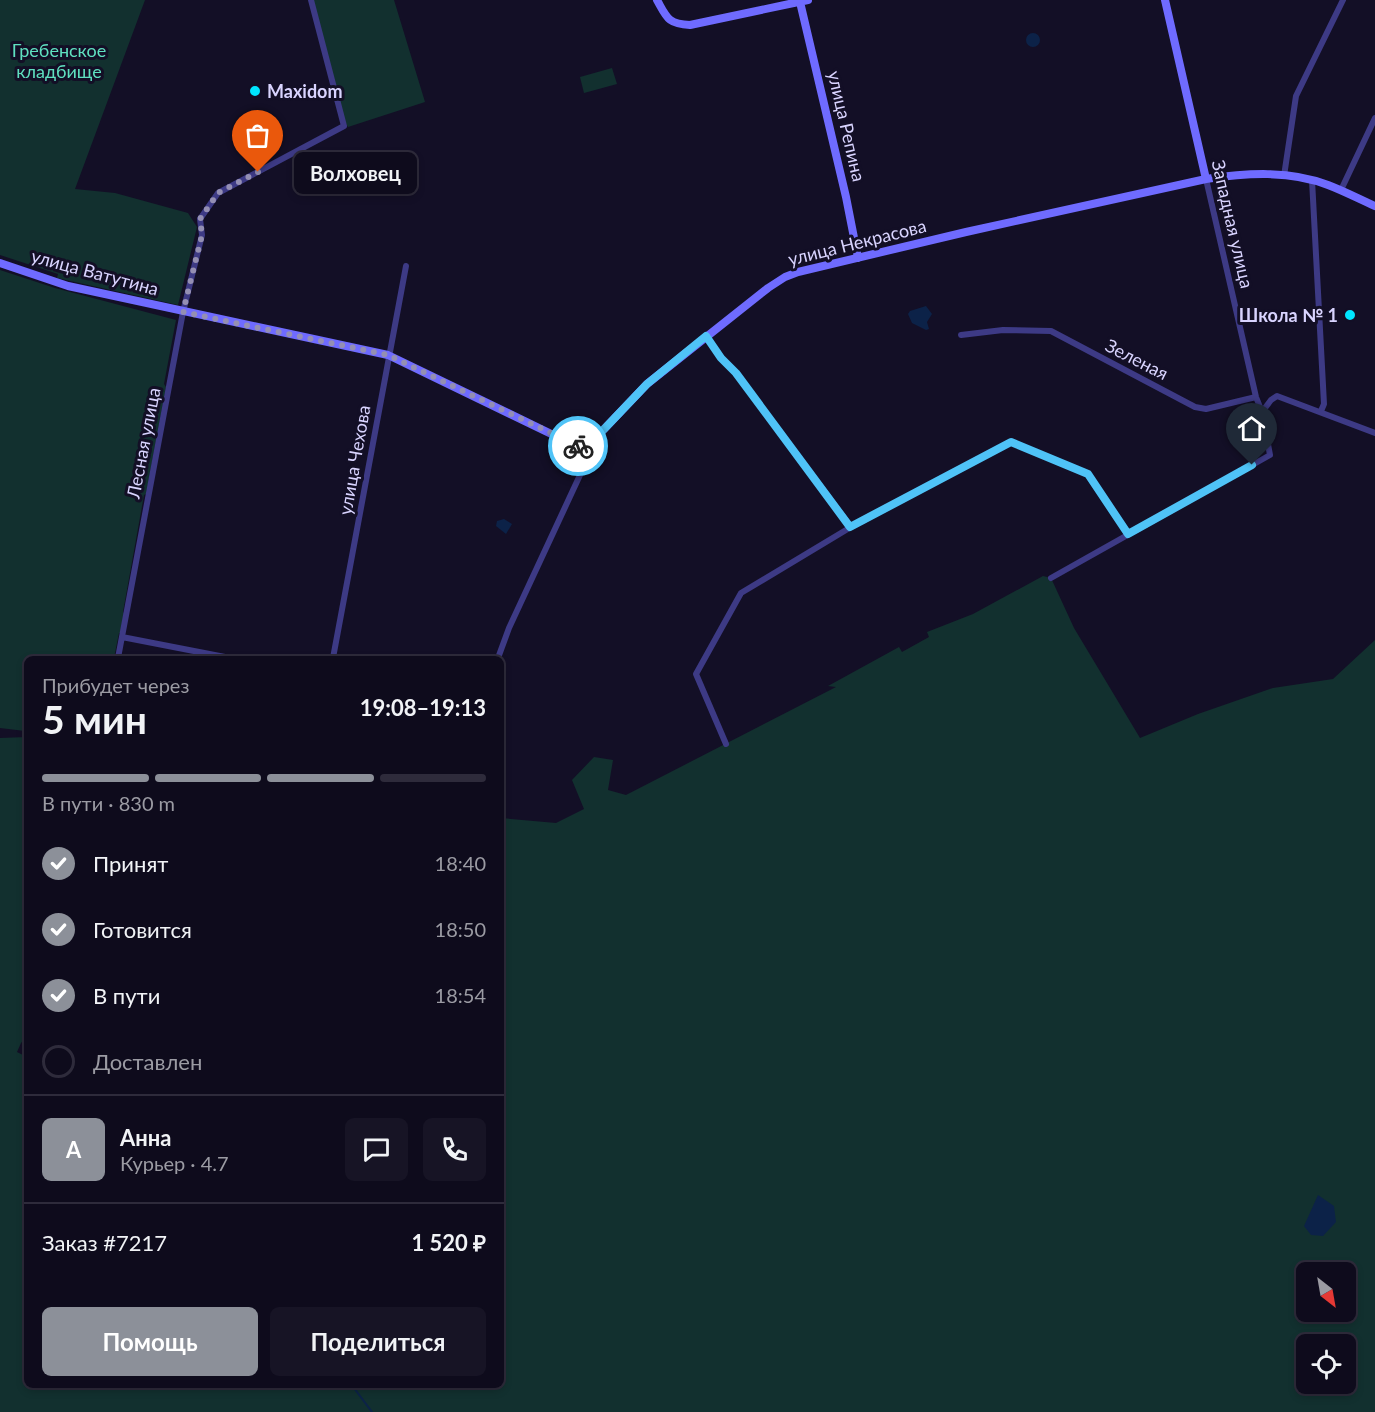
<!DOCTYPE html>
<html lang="ru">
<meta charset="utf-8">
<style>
:root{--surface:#0e0b1c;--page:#171425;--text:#f1f3f6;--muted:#9b9ba3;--line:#2e2b3b;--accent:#8c9099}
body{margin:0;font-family:Lato,sans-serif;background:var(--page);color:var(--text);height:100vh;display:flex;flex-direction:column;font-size:22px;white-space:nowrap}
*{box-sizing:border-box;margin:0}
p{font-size:20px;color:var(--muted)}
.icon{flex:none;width:33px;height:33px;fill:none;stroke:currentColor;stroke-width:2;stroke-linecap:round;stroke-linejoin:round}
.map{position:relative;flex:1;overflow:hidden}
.details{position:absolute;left:24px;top:656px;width:480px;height:732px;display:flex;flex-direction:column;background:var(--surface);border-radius:9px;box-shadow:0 3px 9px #0003,0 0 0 2px var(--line)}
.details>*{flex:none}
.needle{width:39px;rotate:149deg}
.buttons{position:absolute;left:1296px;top:1262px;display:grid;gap:12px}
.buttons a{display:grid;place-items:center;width:60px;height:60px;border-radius:9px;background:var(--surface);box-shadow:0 3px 9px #0003,0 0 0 2px var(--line);font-size:30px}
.pin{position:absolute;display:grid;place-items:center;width:51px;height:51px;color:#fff;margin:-62px -26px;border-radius:50% 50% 50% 0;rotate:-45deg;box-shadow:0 0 6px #0007}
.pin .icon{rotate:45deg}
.courier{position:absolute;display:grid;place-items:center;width:60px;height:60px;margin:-30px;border:4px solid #4fc3f7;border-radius:50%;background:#fff;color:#222;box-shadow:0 2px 8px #0007}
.bubble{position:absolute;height:42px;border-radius:9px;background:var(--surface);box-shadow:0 3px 9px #0003,0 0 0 2px var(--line);font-size:20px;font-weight:700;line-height:42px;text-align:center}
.headline em{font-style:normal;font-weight:700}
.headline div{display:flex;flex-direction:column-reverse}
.headline{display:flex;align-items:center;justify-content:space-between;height:102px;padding:0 18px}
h1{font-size:39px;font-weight:700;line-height:45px}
.bar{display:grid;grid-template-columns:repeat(4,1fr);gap:9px 6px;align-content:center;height:72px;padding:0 18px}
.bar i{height:8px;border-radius:4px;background:var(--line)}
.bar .selected{background:var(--accent)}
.bar p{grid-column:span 4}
.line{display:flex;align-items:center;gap:15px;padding:0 18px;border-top:2px solid var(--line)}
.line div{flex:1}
.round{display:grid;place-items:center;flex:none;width:63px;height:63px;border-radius:9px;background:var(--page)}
ol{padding:0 18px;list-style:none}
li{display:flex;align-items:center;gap:18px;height:66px}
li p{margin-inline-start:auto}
li .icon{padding:6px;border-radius:50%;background:var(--accent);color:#fff;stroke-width:4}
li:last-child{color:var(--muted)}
li i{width:33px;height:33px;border:3px solid var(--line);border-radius:50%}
.button{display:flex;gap:12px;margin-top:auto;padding:12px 18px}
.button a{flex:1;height:69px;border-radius:9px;background:var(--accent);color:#fff;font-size:24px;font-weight:700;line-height:69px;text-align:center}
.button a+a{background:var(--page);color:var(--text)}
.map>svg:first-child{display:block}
</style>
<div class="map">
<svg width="1375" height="1412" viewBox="0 0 1375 1412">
<rect width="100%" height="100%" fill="#130f26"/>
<path fill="#12302f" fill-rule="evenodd" d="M0,0h145l-70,189 40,4 73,20 9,14 -19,78 -121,-27 1,-4 -58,-19z
M309,0h85l31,102 -77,25 -4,-7z
M612,68l5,16 -33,9 -4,-16z
M0,270l55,18 121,32 -12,64 2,3 -20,107 -2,1 -21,117 2,3 -4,18h-2l-5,25h-87v73h-2l-25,-3z
M1043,576l8,2 23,50 66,110 58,-24 75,-26 60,-9 42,-39v772h-1375v-674l27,-1v299l-6,7 -4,9 10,5v327h474v-566l55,5 28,-14 -12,-29 22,-23 19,3 -5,30 18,5 210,-108 -8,-1 71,-39 3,5 27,-15 -2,-5 46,-18zM1306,1272h40v39h-40zM1306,1344h40v39h-40z"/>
<path fill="#0c2248" d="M1026 40a7 7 0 1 1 14 0a7 7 0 1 1-14 0Z
M926,306l6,8 -5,8 2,7 -3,1 -14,-7 -4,-9 2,-3z
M504,519l8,5 -6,10 -10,-8 1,-5z
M1318,1195l16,11 2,16 -13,14 -12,-1 -7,-9z"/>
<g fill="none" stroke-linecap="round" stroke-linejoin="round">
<path stroke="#0c2248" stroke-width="2" d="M351,1384l21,28"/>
<path stroke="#3d3a85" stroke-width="6" d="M1284,176l12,-80 47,-96
M1312,180l12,224 -3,7
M1341,190l34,-72
M961,335l42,-5 48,1 144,76 11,2 50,-12
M706,336l15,22 15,15 115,154
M1262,412l9,-12 6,-4 98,37
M1051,578l219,-123 -8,-43 -6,-15 -50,-218
M122,637l108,21
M118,658l65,-346 19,-77 -2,-16 18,-26 126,-67 -33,-126
M333,658l73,-392
M498,658l11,-30 78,-168 1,-14
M726,744l-30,-70 45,-81 110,-66 160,-85 77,32 40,60"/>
<path stroke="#6f6bff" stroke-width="8" d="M657,0c10,18 11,24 33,25l118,-25
M1165,0l41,179
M800,2l46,195 12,61
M0,263l68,23 320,69 186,90 14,1 59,-62 121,-96 17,-11 13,-5 168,-40 240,-53c40,-6 84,-9 122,6 16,6 31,14 47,21"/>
</g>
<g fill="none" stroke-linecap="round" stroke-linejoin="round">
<path stroke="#948fb3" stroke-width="6" stroke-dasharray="0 10.8" d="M258,172l-40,21 -18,26 2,16 -19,77 205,43 190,91"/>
<path stroke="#4fc3f7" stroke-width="8" d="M578,446h10l59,-62 59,-48 15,22 15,15 114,154 161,-85 77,32 40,60 124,-69"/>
</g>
<g fill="#00e5ff" stroke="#130f26" stroke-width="2">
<circle cx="255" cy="91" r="6"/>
<circle cx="1350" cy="315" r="6"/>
</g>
<g text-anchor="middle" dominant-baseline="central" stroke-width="6" stroke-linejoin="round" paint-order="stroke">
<g font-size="18" fill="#5fe0c0" stroke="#130f26">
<text x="59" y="50">Гребенское<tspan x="59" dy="21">кладбище</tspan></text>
</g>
<g font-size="18" font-weight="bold" fill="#d9d4ff" stroke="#130f26" text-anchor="start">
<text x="267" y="91">Maxidom</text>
<text x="1338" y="315" text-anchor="end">Школа № 1</text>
</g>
<g font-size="18" fill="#d9d4ff" stroke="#130f26">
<text transform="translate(847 126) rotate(77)">улица Репина</text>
<text transform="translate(1233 224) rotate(77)">Западная улица</text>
<text transform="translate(857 242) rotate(-14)">улица Некрасова</text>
<text transform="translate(95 272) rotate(15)">улица Ватутина</text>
<text transform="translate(1137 359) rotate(27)">Зеленая</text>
<text transform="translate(143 443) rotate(-79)">Лесная улица</text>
<text transform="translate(354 460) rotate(-80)">улица Чехова</text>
</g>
</g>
</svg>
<div class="buttons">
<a><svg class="needle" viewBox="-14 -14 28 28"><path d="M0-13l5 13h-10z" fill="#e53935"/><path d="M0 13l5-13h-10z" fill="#9b9ba3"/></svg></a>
<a><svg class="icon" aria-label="locate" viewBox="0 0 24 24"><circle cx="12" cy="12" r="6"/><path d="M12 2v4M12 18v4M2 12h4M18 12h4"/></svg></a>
</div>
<div class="pin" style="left:258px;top:172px;background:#ea580c"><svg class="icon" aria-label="bag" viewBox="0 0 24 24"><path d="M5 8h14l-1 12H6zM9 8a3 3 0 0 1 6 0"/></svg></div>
<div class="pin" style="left:1252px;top:465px;background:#1f2937"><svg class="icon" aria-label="home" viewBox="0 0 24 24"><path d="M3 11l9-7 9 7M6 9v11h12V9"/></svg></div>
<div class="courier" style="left:578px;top:446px"><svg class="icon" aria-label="bike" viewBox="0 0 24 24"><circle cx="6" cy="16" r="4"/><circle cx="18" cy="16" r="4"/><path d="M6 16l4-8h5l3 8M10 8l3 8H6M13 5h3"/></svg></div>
<div class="bubble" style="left:294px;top:152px;width:123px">Волховец</div>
<section class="details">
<div class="headline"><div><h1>5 мин</h1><p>Прибудет через</p></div><em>19:08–19:13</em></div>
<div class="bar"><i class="selected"></i><i class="selected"></i><i class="selected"></i><i></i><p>В пути · 830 m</p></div>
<ol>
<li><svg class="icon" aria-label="check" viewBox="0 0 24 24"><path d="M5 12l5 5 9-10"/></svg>Принят<p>18:40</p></li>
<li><svg class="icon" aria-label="check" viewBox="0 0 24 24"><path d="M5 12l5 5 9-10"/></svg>Готовится<p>18:50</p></li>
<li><svg class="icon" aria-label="check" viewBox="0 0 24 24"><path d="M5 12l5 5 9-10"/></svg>В пути<p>18:54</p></li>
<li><i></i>Доставлен</li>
</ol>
<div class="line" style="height:108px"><b class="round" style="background:var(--accent);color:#fff">А</b><div><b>Анна</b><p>Курьер · 4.7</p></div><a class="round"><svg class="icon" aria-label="chat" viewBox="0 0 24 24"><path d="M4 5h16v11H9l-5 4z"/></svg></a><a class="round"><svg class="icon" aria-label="phone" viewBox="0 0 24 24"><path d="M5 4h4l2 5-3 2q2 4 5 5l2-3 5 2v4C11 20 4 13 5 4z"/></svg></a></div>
<div class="line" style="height:78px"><div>Заказ #7217</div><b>1 520 ₽</b></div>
<div class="button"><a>Помощь</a><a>Поделиться</a></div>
</section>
</div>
